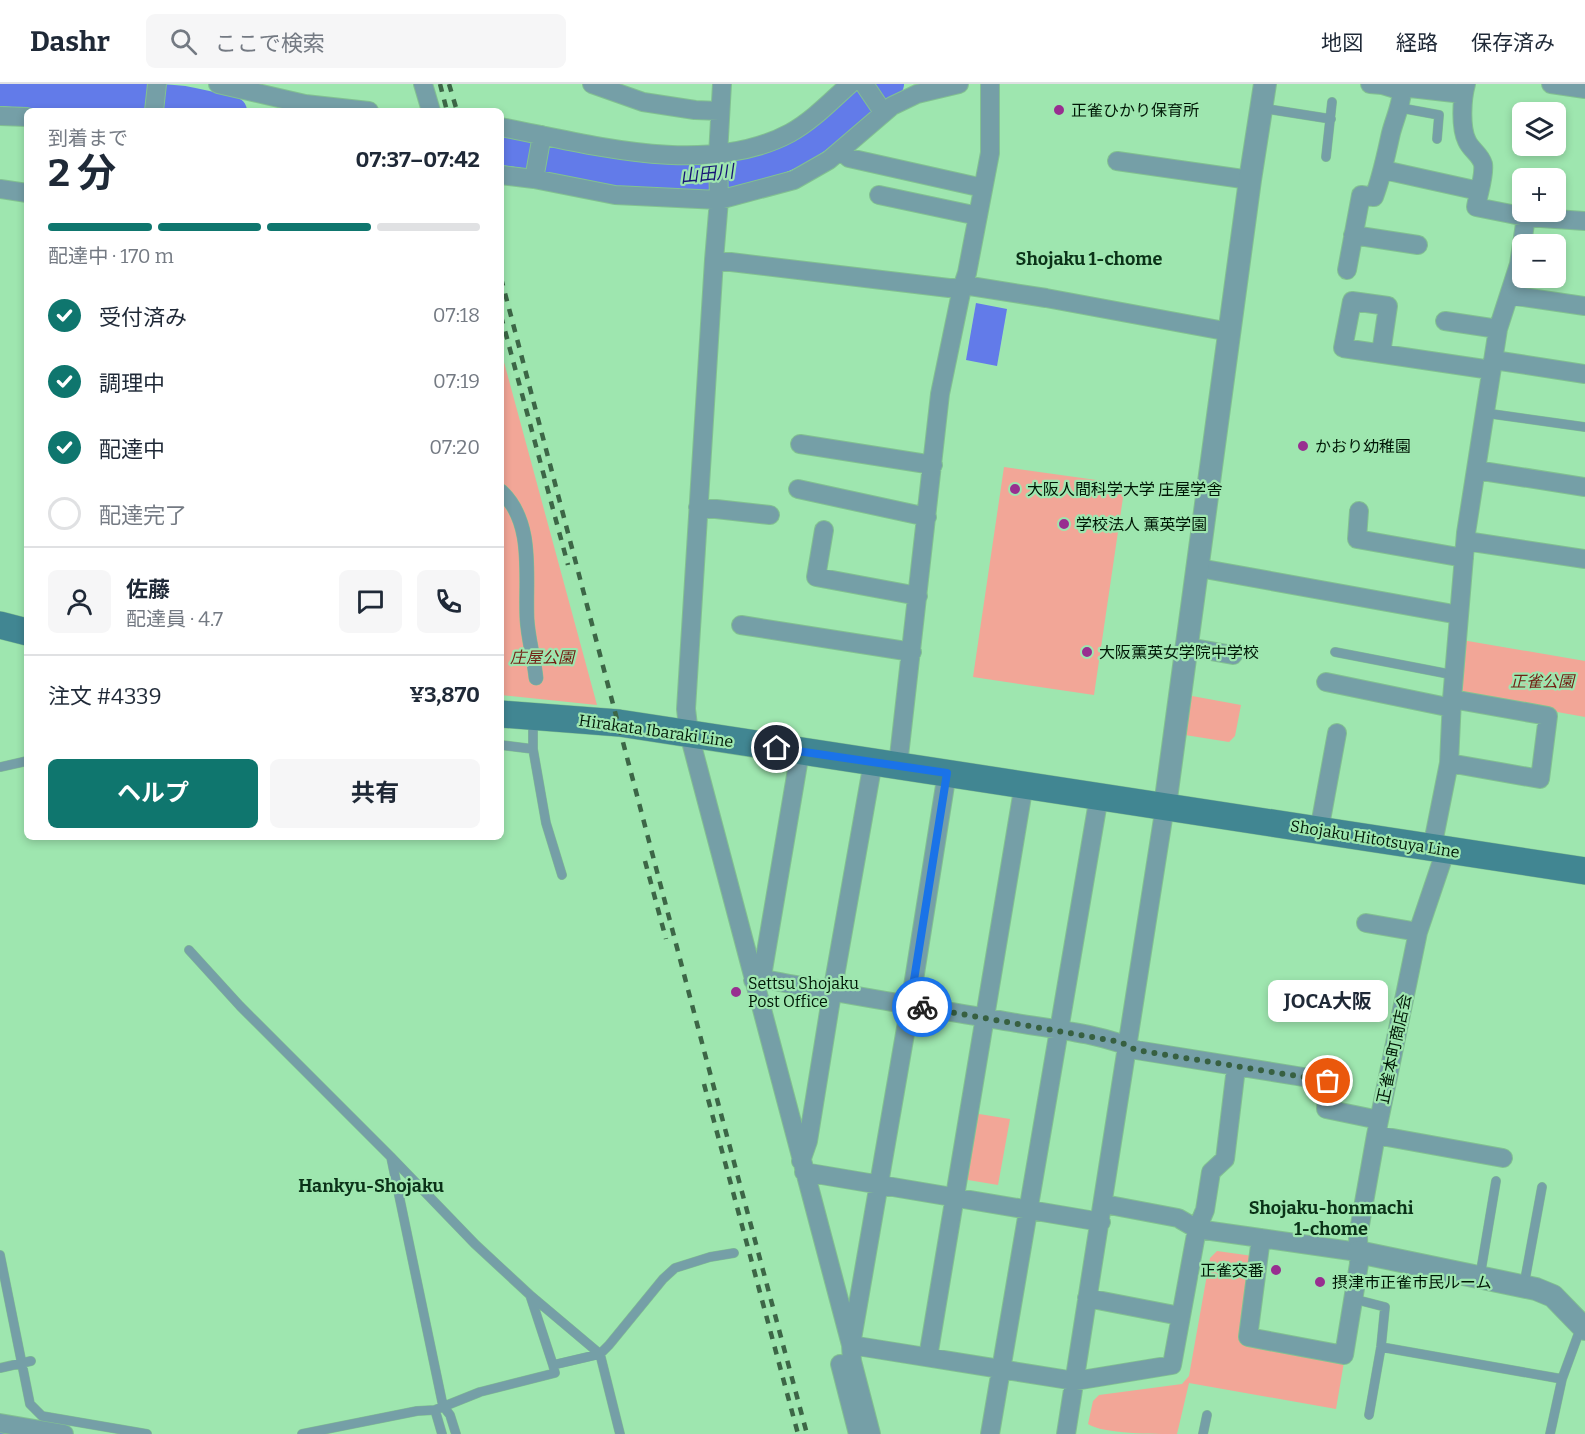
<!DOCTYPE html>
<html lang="ja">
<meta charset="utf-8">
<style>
:root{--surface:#fff;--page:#f6f6f7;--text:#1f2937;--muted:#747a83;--line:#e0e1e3;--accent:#0f766e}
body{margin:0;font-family:Bitter,"Noto Sans JP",serif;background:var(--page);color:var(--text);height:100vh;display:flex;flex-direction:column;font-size:22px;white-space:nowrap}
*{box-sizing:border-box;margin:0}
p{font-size:20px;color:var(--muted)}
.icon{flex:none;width:33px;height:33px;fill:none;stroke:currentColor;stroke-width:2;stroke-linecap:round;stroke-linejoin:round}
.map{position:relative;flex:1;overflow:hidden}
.drawer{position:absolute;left:24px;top:24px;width:480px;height:732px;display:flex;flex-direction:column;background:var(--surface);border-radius:9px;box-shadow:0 3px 9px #0003}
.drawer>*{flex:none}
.tools{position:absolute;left:1512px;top:18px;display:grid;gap:12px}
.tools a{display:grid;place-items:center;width:54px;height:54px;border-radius:9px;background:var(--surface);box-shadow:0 3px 9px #0003;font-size:30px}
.pin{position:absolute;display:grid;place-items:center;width:51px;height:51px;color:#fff;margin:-26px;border:3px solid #fff;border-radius:50%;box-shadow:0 2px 6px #0007}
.courier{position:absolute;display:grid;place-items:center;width:60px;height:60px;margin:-30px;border:4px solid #1a73e8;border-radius:50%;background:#fff;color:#222;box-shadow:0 2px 8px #0007}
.bubble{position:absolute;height:42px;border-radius:9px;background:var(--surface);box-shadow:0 3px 9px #0003;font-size:20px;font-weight:700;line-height:42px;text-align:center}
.overview em{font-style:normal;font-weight:700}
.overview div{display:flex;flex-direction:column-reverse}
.overview{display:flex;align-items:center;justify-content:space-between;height:102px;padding:0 24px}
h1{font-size:39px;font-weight:700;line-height:45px}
.bar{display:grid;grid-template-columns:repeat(4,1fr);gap:9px 6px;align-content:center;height:72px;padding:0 24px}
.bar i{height:8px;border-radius:4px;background:var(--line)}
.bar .selected{background:var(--accent)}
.bar p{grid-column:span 4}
.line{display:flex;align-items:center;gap:15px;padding:0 24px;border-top:2px solid var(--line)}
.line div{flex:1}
.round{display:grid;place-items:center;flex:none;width:63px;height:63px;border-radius:9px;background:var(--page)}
ol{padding:0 24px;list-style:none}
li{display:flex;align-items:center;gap:18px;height:66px}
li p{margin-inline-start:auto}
li .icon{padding:6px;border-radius:50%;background:var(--accent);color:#fff;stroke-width:4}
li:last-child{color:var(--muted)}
li i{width:33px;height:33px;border:3px solid var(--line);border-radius:50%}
.action{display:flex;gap:12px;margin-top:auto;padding:12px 24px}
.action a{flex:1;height:69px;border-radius:9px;background:var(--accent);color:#fff;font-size:24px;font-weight:700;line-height:69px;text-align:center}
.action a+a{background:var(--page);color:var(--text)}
header{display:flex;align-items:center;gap:36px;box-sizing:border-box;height:84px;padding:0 30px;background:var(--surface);border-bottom:2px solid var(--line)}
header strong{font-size:28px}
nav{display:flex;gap:33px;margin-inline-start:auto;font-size:21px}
.search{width:420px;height:54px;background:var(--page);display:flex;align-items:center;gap:15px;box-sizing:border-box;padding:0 21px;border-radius:9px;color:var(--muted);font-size:22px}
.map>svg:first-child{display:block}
</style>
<header>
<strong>Dashr</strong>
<div class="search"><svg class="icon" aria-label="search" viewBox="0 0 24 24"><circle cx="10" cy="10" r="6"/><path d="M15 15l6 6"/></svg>ここで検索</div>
<nav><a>地図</a><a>経路</a><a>保存済み</a></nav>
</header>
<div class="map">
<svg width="1585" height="1350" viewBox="0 0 1585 1350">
<rect width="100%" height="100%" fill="#9ee6af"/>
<path fill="#f2a697" d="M501,267l96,354 -96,-10z
M1004,383l121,17 -31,211 -121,-18z
M1462,556l123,21v56l-128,-23z
M1192,612l49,9 -6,31 -6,6 -44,-7z
M973,1029l37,6 -12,66 -36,-6z
M1217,1167l36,5 -11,86 102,20 -8,47 -147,-26 -12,51c-22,0 -74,0 -89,-10l5,-23 6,-6 83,-11 7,-8 21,-118z"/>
<path fill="#627be9" d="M976,219l31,6 -10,57 -31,-6z"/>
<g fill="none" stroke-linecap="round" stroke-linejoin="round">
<path stroke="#627be9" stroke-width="28" d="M0,8c61,6 123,1 184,8 16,3 33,7 49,11
M501,67c42,4 83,17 125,23 54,8 115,5 165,-19 38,-18 63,-52 99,-71
M0,1348l9,2"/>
<g stroke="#82c191" stroke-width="10">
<path id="service" d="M1261,24l70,11
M1401,24l38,7 -2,24
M1326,73l6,-55
M1485,329l100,14
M1335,568l119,23
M533,634v31
M501,661l32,4 13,74 16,52
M0,683l27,-6
M189,866l51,56 151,151 84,87 55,51 70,59 9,-9 54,-66 12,-11 35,-11 24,-4
M391,1073l52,249 7,9 6,19
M0,1171l30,149 12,12 105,18
M1480,1192l16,-95
M1524,1201l18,-98
M530,1211l23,70 47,-11 20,80
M1354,1215l31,8 -4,40 -12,68
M1381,1263l181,32
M0,1284l31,-7
M435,1326l7,24
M302,1350l115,-23 18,-1 45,-18 75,-19 -2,-8
M1203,1350l4,-19
M1550,1350l12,-55 19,-52"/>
</g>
<g stroke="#82c191" stroke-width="15">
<path id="pedestrian" d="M501,407c34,32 24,85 26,128 1,19 7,39 9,59"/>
</g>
<g stroke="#82c191" stroke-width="20">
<path id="minor" d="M218,0l87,20 64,7
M423,0l8,27
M592,0l51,18 52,8 25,1
M722,0l-4,71 1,45 -5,60 -28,449 3,25 162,611 1,16 19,73
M864,0l19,28
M1466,0c-4,14 -6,43 1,57 4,9 13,13 16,23 2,12 -5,30 -7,43l50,10 59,4
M1551,0l34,5
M1402,7l8,-3 53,6
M154,27l3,-27
M0,32l27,1
M501,43c88,17 205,51 289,6 22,-12 41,-32 60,-49
M841,67l8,7 134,30
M1117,77l133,19
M1384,86l95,21
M501,91l33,4 81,16 104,5 75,-20 35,-20 63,-54 25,-12 42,-10
M534,95l8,-44
M0,105l27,4
M879,111l99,21
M1353,151l65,10
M714,176l235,28 21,-2 76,12 184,34
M1347,186l14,-75 13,2c8,-21 12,-42 17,-64 4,-15 10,-27 11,-42l-20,-6 -12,-1
M1509,211l76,11
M1445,237l53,8
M1381,269l7,-47 -36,-5 -9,47 148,22
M1494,276l91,14
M800,360l133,21
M1476,386l109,17
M798,405l129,28
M698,423l72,8
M1359,427l-2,28 107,19
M824,446l-8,47 102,19
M1466,457l119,18
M1199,484l260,47
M741,541l171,27
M1188,563l45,8
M1326,598l126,26
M1449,679l91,16 8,-63 -96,-17
M898,681l42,-371 22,-106 5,-15 23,-120v-69
M1319,747l18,-98
M1366,839l52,9
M753,896l11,-1c82,16 165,29 247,43 38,7 91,11 125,28l192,31 -2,28 53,11
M753,896l10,-10 37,-218
M1376,1051l127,23
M801,1077l7,-20 24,-148 41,-231
M804,1088l297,50
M1104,1120l74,14 19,11 8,-19 6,-38 14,-13 11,-91
M1261,1154l-13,99 96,18 15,-91 -1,-28 18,-101 42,-203 24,-71 -8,-23 15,-75 3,-64 14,-166 32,-204 21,-65 7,-47
M1087,1214l93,18
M852,1255l58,-334 37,-232
M851,1261l224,36 97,-16 25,-136 161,23
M928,1273l96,-573
M840,1280l18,70
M0,1339l64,11
M990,1350l109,-638
M1066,1350l99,-628"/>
</g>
<g stroke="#82c191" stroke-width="24">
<path id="tertiary" d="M1165,722l85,-626 15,-96
M1358,1168l178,37 17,7 32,33"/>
</g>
<g stroke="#82c191" stroke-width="28">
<path id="secondary" d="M0,541l27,7
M501,630l118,9 966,148"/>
</g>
<use href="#service" stroke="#759fa7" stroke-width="9"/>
<use href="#pedestrian" stroke="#759fa7" stroke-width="14"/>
<use href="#minor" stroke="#759fa7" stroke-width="18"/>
<use href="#tertiary" stroke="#759fa7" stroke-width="22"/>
<use href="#secondary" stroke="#418692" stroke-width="27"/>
<path stroke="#3c6646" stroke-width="4.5" stroke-dasharray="8 8" stroke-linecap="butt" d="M440,0l7,27
M449,0l8,27
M501,194l205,780 101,376
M501,232l67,249
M645,777l21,78
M704,1000l94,350"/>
</g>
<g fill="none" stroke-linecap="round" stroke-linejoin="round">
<path stroke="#376041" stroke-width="6" stroke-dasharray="0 10.8" d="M922,923l198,35 16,8 192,31"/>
<path stroke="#1a73e8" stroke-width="8" d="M777,664l170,25 -37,232 12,2"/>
</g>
<g fill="#982e90" stroke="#9ee6af" stroke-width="2">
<circle cx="1059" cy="26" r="6"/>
<circle cx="1303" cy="362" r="6"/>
<circle cx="1015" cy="405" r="6"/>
<circle cx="1064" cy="440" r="6"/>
<circle cx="1087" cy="568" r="6"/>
<circle cx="736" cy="908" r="6"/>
<circle cx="1276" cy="1186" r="6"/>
<circle cx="1320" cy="1198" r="6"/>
</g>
<g text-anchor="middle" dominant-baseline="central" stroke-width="4.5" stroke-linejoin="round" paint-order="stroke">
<g font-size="16" fill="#001806" stroke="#9ee6af" text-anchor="start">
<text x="1071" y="26">正雀ひかり保育所</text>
<text x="1315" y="362">かおり幼稚園</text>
<text x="1027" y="405">大阪人間科学大学 庄屋学舎</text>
<text x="1076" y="440">学校法人 薫英学園</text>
<text x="1099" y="568">大阪薫英女学院中学校</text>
<text x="748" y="899">Settsu Shojaku<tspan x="748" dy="18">Post Office</tspan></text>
<text x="1264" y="1186" text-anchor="end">正雀交番</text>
<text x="1332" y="1198">摂津市正雀市民ルーム</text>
</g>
<g font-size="16" font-style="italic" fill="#732014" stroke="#9ee6af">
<text x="542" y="573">庄屋公園</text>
<text x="1542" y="597">正雀公園</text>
</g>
<g font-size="16" fill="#001806" stroke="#9ee6af">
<text transform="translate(656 647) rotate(8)">Hirakata Ibaraki Line</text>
<text transform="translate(1375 755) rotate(9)">Shojaku Hitotsuya Line</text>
<text transform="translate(1394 965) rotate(-78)">正雀本町商店会</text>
</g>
<g font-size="18" font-style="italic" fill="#161476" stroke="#9ee6af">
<text transform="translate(707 90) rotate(-6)">山田川</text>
</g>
<g font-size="18" font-weight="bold" fill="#0b3218" stroke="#9ee6af">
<text x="1089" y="175">Shojaku 1-chome</text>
<text x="371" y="1102">Hankyu-Shojaku</text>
<text x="1331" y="1124">Shojaku-honmachi<tspan x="1331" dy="21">1-chome</tspan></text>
</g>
</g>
</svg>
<div class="tools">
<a><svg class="icon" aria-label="layers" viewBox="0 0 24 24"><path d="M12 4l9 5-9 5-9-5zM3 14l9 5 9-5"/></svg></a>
<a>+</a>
<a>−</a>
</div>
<div class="pin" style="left:1328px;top:997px;background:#ea580c"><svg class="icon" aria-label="bag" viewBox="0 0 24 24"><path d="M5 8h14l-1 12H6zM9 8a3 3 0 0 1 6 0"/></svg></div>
<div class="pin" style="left:777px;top:664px;background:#1f2937"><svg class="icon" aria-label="home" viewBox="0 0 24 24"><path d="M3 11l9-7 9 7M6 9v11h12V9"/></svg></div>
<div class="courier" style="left:922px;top:923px"><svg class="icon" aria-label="bike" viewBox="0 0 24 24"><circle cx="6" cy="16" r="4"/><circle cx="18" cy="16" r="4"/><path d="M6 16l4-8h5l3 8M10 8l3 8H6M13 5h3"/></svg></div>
<div class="bubble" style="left:1268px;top:896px;width:120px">JOCA大阪</div>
<section class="drawer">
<div class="overview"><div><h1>2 分</h1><p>到着まで</p></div><em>07:37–07:42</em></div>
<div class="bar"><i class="selected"></i><i class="selected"></i><i class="selected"></i><i></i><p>配達中 · 170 m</p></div>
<ol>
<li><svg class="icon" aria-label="check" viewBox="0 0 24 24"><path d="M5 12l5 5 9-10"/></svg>受付済み<p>07:18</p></li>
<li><svg class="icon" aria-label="check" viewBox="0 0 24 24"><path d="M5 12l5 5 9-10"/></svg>調理中<p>07:19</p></li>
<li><svg class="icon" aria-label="check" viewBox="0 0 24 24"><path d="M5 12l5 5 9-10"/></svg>配達中<p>07:20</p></li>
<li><i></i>配達完了</li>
</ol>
<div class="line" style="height:108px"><a class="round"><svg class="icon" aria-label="person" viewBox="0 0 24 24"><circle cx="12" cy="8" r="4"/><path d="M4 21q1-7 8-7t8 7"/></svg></a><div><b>佐藤</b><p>配達員 · 4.7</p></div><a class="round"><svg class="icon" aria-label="chat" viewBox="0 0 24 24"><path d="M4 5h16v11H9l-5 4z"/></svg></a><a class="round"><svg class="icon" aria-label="phone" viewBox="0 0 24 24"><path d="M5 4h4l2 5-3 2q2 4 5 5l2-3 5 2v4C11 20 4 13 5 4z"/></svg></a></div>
<div class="line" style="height:78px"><div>注文 #4339</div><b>¥3,870</b></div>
<div class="action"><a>ヘルプ</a><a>共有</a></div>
</section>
</div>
